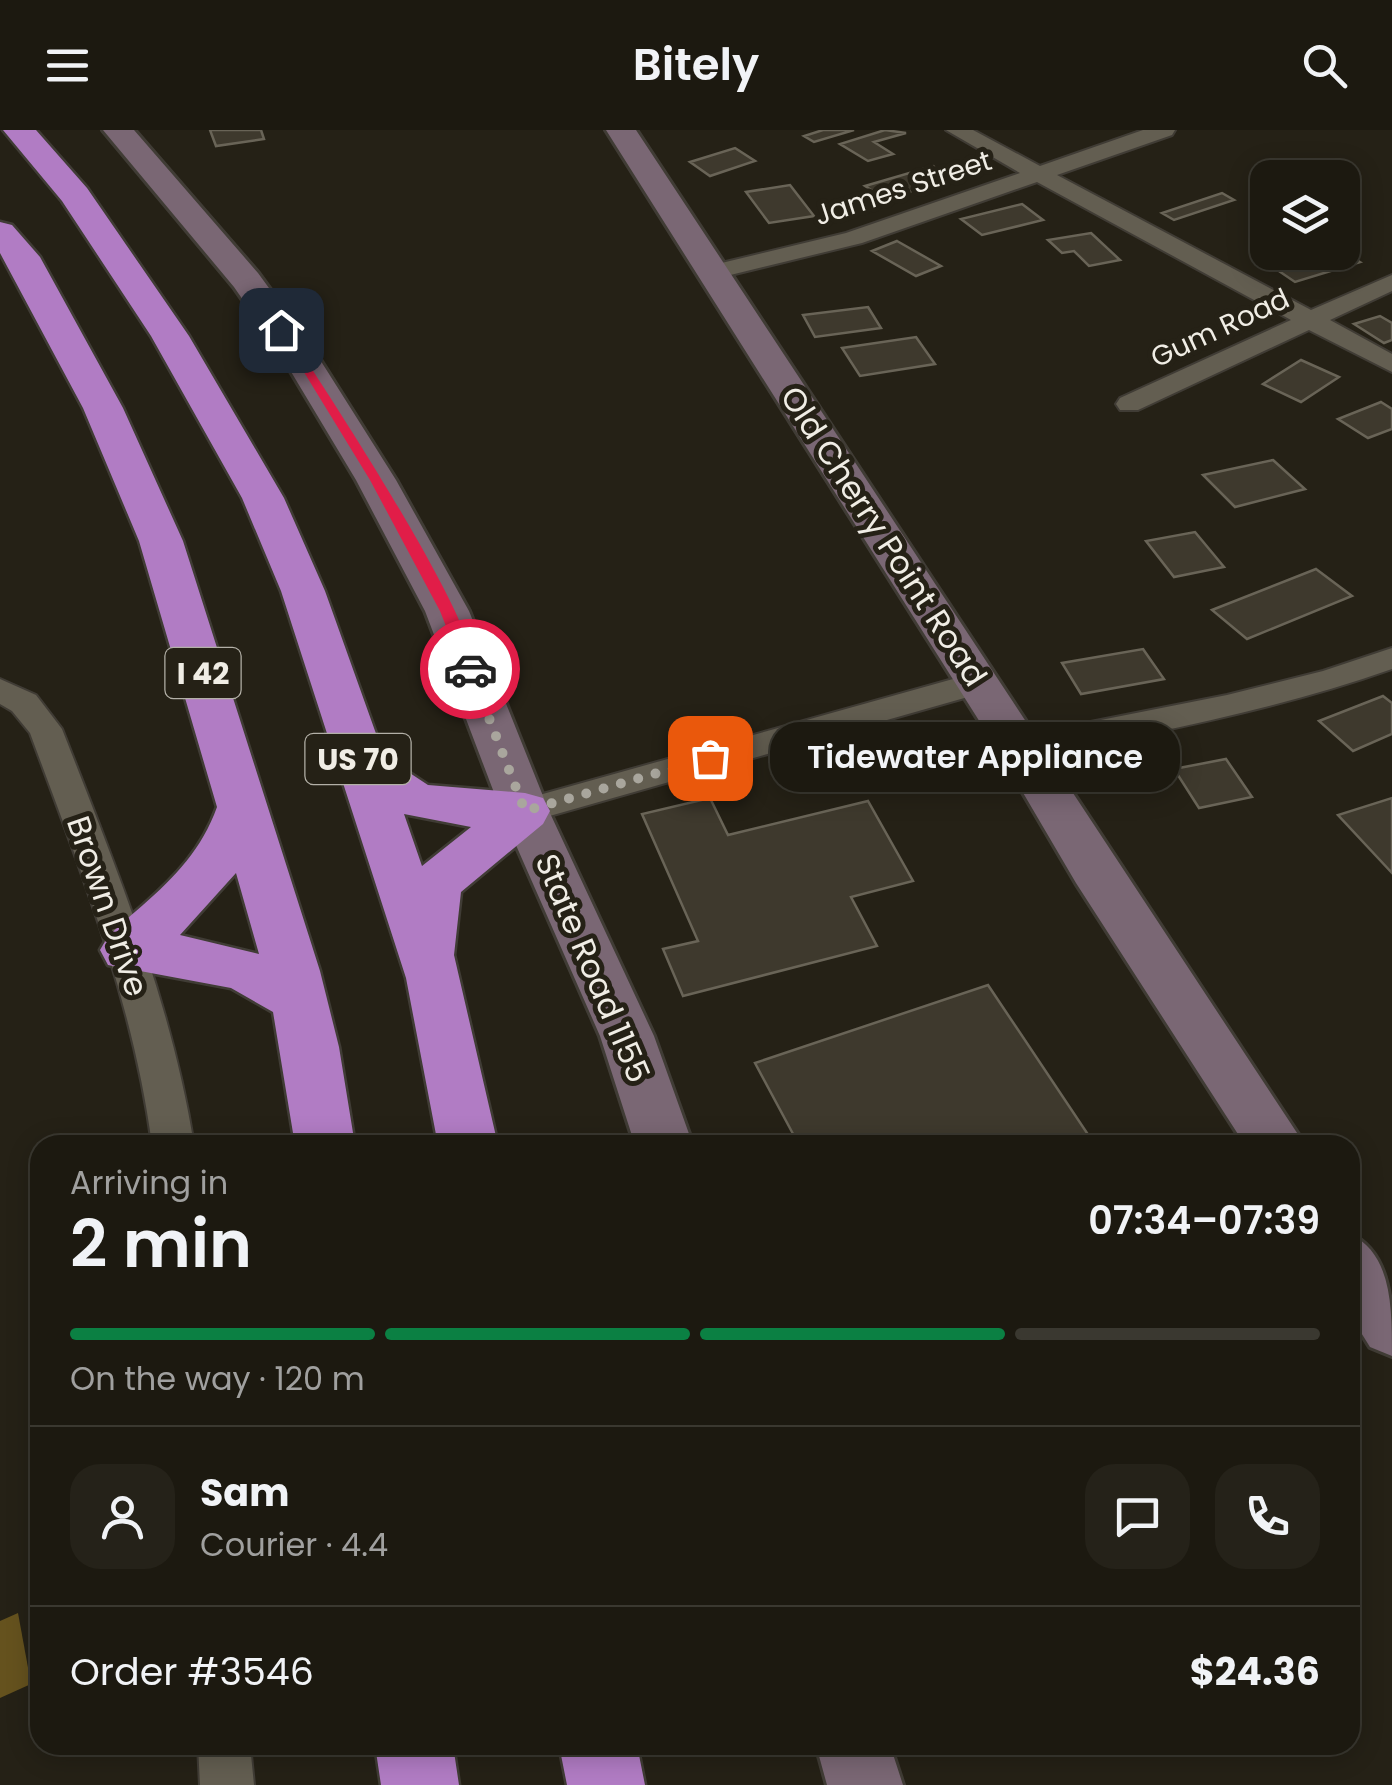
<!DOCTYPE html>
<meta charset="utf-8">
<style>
:root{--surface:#1c1910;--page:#252219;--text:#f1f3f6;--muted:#a0a09f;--line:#3a3830;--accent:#0b8043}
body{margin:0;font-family:Poppins,sans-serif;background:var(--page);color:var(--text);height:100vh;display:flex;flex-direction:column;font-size:38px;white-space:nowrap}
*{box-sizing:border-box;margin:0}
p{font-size:32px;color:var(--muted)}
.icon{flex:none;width:55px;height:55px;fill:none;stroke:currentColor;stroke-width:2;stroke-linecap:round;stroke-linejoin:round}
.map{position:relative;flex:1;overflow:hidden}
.sheet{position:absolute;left:30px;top:1005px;width:1330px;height:620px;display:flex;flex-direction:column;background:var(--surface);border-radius:30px;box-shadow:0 5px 25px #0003,0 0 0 2px var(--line)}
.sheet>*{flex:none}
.controls{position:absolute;left:1250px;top:30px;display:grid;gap:20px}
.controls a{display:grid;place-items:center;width:110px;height:110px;border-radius:20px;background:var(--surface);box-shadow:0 5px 25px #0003,0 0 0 2px var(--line);font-size:50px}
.pin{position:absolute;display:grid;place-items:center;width:85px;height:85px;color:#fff;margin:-42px;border-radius:20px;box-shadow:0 5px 15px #0006}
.courier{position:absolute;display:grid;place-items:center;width:100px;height:100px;margin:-50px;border:8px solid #e11d48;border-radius:50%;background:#fff;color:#222;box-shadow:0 2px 12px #0007}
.bubble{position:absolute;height:70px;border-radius:30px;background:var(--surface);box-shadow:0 5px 25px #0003,0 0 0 2px var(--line);font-size:32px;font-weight:600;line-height:70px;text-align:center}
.headline em{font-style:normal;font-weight:600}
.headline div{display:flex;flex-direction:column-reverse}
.headline{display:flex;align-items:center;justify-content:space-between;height:170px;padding:0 40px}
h1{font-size:65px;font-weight:600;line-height:75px}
.bar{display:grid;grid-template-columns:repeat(4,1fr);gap:15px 10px;align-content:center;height:120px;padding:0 40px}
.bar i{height:12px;border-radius:8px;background:var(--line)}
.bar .on{background:var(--accent)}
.bar p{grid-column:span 4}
.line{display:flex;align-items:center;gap:25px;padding:0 40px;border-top:2px solid var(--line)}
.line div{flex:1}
.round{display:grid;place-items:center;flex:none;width:105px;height:105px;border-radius:30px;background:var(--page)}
header{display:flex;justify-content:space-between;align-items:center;height:130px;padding:0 40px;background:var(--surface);font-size:45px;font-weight:600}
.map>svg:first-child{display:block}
</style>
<header><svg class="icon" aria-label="menu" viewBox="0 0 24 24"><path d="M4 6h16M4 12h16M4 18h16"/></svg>Bitely<svg class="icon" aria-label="search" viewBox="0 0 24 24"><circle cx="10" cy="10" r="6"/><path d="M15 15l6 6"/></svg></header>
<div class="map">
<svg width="1392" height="1655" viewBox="0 0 1392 1655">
<rect width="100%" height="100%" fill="#252116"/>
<path fill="#65521e" d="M18,1483l13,71 -31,14v-77z"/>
<path fill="#3e392d" stroke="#696457" stroke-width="2.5" d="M210,0h51l3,9 -48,7z
M823,0h31l-40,12 -10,-6z
M885,0l21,3 -32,9 19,12 -25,7 -28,-17z
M735,18l20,13 -45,15 -20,-14z
M933,36l20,13 -68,20 -20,-13z
M790,55l24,31 -45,7 -23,-31z
M1222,63l12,7 -60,20 -12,-7z
M1022,74l21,16 -61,15 -21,-16z
M1091,103l29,27 -31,6 -15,-15 -12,2 -14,-13z
M897,111l44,25 -25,10 -44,-25z
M1342,121l18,11 -65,20 -22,-15z
M868,177l13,21 -66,9 -12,-22z
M1380,186l12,7v17l-8,3 -30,-19z
M916,207l19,27 -75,12 -18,-28z
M1301,230l38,17 -38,25 -38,-18z
M1381,272l11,7v20l-24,9 -30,-19z
M1273,330l32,29 -70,18 -32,-32z
M1195,402l29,35 -50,10 -28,-36z
M1316,439l36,27 -105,43 -35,-29z
M1143,519l21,30 -83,15 -19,-31z
M1383,566l9,7v31l-39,17 -34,-30z
M1226,629l26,38 -53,11 -25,-39z
M710,668l18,37 140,-34 45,80 -62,16 26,49 -194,50 -20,-47 35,-8 -56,-127z
M1392,668v75l-54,-58z
M988,855l107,160h-296l-44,-82z"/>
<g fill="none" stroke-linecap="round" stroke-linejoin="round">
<g stroke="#403c35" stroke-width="4">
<path id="street" d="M946,0h27l67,36 103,-36h32l-3,5 -115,40 254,135 81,-35v16l-62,29 62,34v18l-83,-42 -171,80h-18l-4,-6 4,-6 171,-78 -254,-138 -175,61 -148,36 -12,-7 3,-5 141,-34 174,-60z
M1392,518v21c-121,43 -247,65 -372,91l-12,-4 -5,-8 5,-8 12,-4 207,-41 96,-24z
M978,542l11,3 5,8 -5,8 -464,132 -12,-3 -5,-9 5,-9 12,-3z
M0,549l36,16 26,34c53,136 109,271 132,416h-42c-19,-144 -72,-277 -122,-412l-18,-22 -12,-7z
M198,1615h52l4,40h-54z"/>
</g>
<g stroke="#403c35" stroke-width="6">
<path id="secondary" d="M103,0h31l124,143 54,74 84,133 73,131 80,200 105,225 39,109h-58l-35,-109 -99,-225 -76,-200 -69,-131 -75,-125 -47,-68z
M606,0h30l669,1015h-60l-169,-262 -74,-126z
M1350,1104c42,20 42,73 42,122l-22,-9 -20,-32z
M816,1615h74l13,40h-76z"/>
</g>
<g stroke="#403c35" stroke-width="5">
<path id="highway" d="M3,0h33l51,58 102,148 95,162 41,93 59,165 44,29 97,8 18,5 7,13 -7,13 -82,68 -7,63 44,190h-60l-32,-167 -125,-387 -39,-93 -91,-162 -89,-135zM404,684l67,13 -49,39z
M0,92l12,3 28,32 83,151 60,133 137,430 19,76 16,98h-60l-22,-133 -42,-24 -123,-23 -8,-15c10,-19 26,-30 43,-45 32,-28 59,-56 74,-98l-78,-266 -56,-133 -83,-155zM236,743l23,81 -79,-19z
M375,1615h78l6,40h-78z
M559,1615h78l8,40h-78z"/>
</g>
<use href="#street" fill="#635e51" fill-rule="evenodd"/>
<use href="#secondary" fill="#7a6774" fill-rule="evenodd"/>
<use href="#highway" fill="#b17cc4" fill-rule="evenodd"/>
</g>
<path fill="#e11d48" d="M277,198h8c36,55 194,293 190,345l-12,-4 -23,-58 -70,-131z"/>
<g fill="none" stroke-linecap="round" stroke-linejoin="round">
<path stroke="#a9a69d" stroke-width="10" stroke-dasharray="0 18" d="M470,539l55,142 185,-53"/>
</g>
<g text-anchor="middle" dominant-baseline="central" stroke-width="10" stroke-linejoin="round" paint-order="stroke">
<g font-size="28" fill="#f0ede5" stroke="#252116">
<text transform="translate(903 58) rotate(-18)">James Street</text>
<text transform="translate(1220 198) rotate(-25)">Gum Road</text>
</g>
<g fill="#252116" stroke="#b3b0a7" stroke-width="2.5">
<rect x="165.5" y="518" width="75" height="50" rx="8"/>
<rect x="305.5" y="604" width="105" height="50" rx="8"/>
</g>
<g font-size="30" font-weight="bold" fill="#f0ede5">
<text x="203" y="543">I 42</text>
<text x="358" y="629">US 70</text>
</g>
<g font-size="32" fill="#f0ede5" stroke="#252116">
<text transform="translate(884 406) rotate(57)">Old Cherry Point Road</text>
<text transform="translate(108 776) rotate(71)">Brown Drive</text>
<text transform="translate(593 838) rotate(67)">State Road 1155</text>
</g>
</g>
</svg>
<div class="controls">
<a><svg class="icon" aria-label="layers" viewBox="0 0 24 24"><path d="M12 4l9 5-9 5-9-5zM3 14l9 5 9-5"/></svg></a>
</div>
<div class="pin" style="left:710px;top:628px;background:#ea580c"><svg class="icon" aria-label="bag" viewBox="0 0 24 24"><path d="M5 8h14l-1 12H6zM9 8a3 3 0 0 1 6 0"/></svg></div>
<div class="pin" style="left:281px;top:200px;background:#1f2937"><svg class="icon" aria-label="home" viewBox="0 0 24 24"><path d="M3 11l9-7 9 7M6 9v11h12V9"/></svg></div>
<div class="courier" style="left:470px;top:539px"><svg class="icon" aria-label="car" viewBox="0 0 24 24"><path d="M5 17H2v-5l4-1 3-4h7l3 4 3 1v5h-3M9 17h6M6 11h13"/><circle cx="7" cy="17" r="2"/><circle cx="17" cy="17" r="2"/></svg></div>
<div class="bubble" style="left:770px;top:592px;width:410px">Tidewater Appliance</div>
<section class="sheet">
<div class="headline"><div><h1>2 min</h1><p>Arriving in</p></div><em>07:34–07:39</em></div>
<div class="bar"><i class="on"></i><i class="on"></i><i class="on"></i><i></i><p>On the way · 120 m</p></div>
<div class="line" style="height:180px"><a class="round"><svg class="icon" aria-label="person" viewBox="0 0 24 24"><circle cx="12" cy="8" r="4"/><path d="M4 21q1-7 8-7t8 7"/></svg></a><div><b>Sam</b><p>Courier · 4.4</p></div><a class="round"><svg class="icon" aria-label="chat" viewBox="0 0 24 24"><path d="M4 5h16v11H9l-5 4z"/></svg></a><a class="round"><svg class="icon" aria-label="phone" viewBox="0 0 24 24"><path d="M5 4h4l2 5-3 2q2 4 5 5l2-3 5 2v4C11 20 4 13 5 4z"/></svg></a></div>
<div class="line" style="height:130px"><div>Order #3546</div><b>$24.36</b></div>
</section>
</div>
